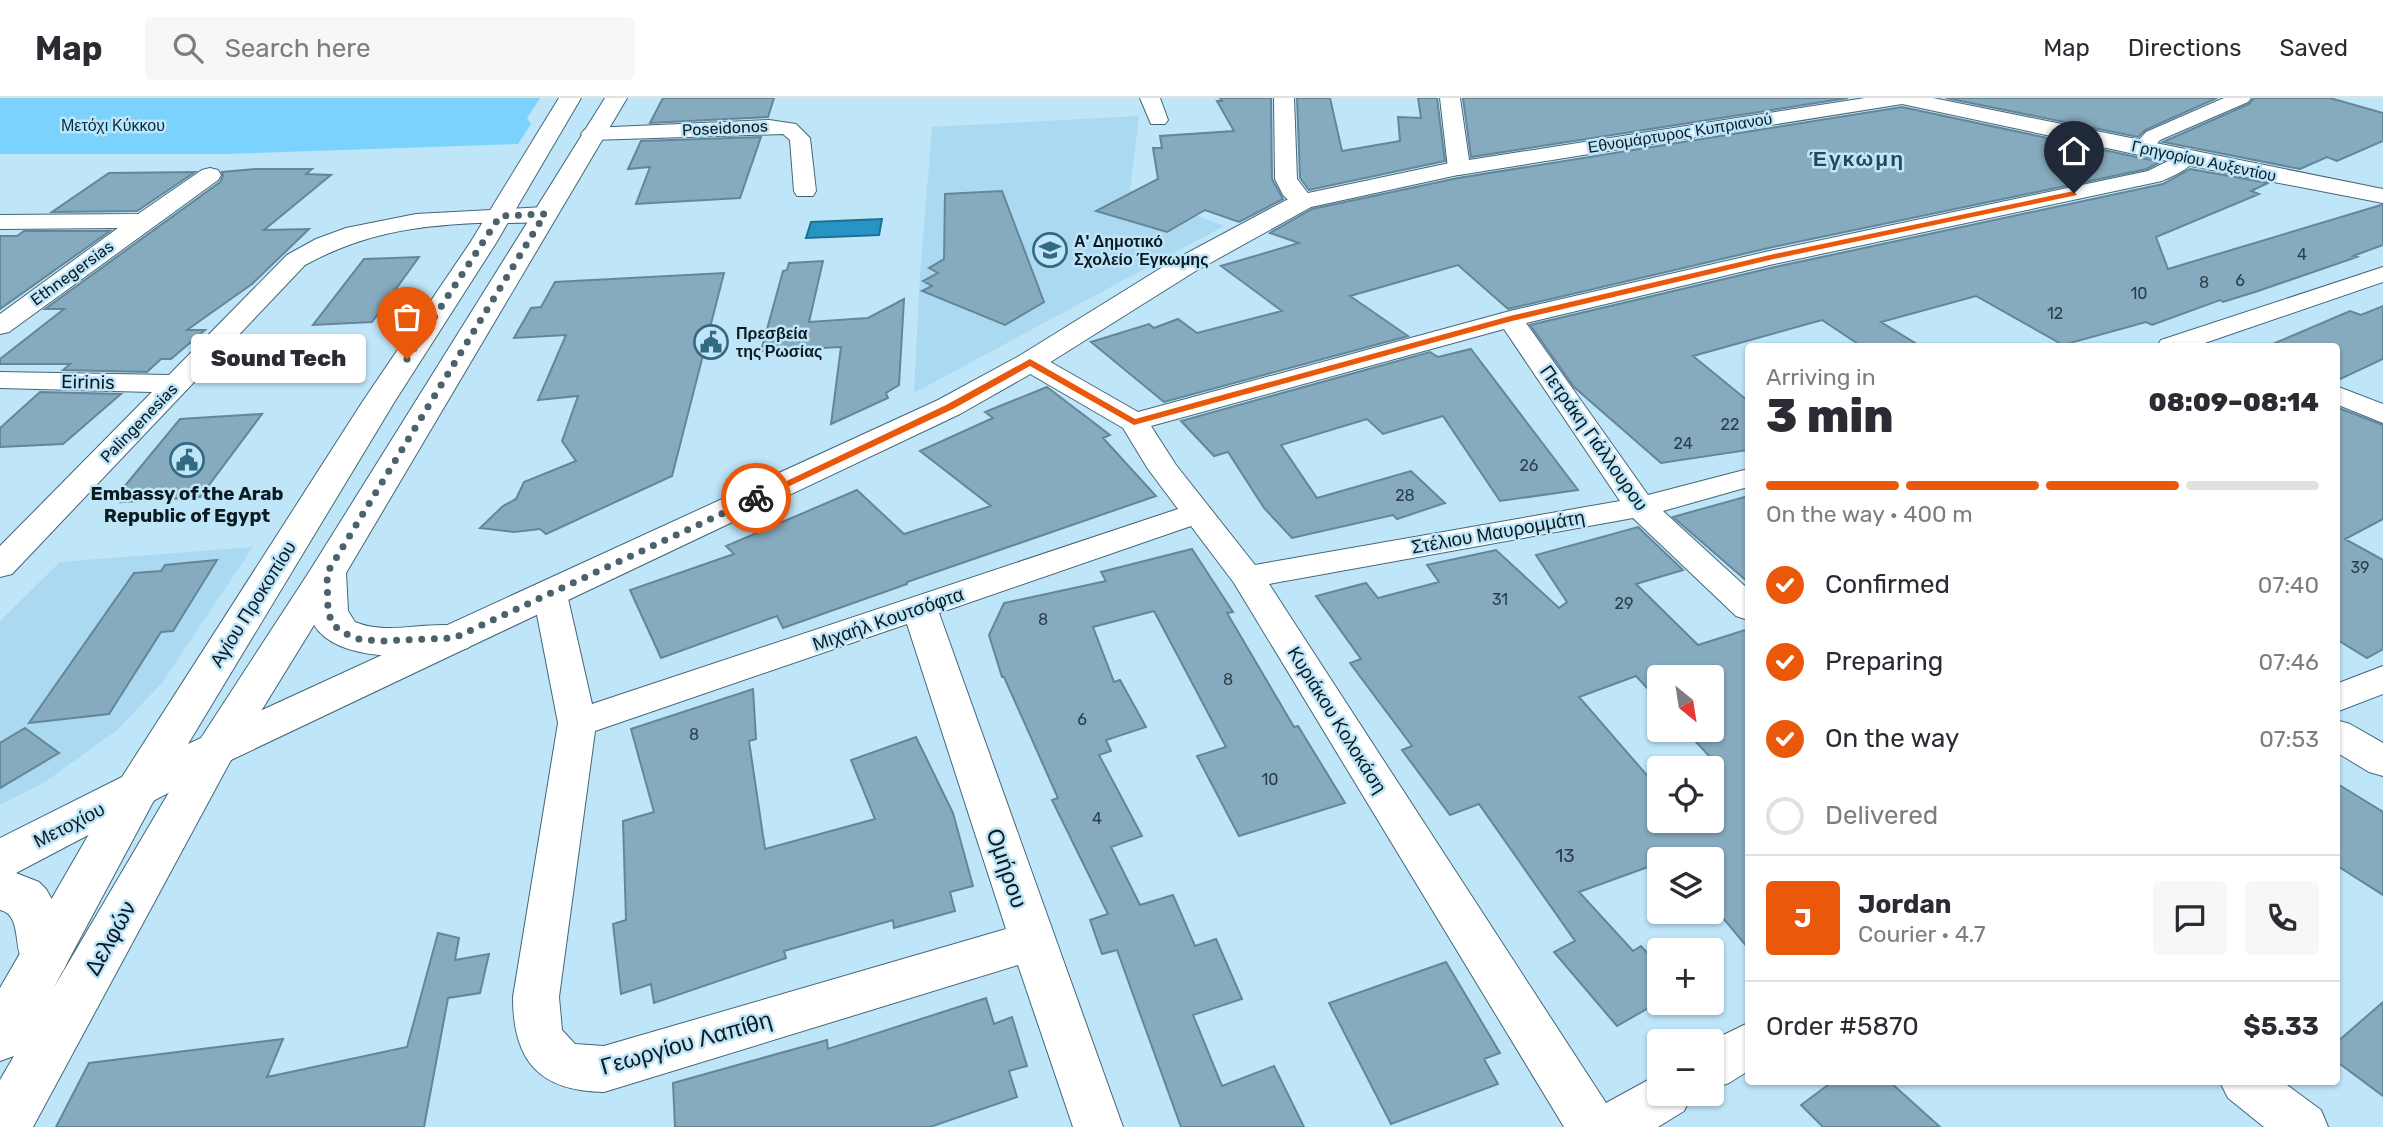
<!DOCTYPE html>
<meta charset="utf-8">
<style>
:root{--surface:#fff;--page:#f7f7f7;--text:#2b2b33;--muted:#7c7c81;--line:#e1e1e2;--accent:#ea580c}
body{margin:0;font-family:Rubik,sans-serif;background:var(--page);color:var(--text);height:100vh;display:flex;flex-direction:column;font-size:26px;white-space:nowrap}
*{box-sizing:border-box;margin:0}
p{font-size:23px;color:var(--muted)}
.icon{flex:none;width:38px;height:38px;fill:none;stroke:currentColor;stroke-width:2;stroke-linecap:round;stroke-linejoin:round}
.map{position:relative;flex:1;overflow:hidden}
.side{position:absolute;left:1745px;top:245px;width:595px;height:742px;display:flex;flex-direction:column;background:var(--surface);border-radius:7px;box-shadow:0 2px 5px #0004}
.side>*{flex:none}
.needle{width:46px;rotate:150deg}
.tools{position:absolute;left:1647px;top:567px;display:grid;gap:14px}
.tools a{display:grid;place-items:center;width:77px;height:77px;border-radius:7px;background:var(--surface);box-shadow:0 2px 5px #0004;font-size:35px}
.pin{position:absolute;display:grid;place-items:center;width:60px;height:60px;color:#fff;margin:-72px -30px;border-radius:50% 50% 50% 0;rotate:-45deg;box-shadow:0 0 7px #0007}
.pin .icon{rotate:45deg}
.courier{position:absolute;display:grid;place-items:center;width:70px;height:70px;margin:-35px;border:5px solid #ea580c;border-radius:50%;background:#fff;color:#222;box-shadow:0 2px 9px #0007}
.bubble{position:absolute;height:49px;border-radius:7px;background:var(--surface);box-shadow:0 2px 5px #0004;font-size:23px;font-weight:800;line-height:49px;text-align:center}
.headline em{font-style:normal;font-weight:800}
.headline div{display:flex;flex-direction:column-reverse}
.headline{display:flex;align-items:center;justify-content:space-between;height:119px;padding:0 21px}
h1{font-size:46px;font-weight:800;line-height:52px}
.bar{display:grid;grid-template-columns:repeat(4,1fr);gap:10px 7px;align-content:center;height:84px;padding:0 21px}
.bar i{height:9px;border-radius:5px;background:var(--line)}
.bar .selected{background:var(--accent)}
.bar p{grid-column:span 4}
.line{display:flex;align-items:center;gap:18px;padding:0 21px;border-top:2px solid var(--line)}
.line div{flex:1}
.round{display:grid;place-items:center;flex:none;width:74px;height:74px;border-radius:7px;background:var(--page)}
ol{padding:0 21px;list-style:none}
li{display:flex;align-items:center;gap:21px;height:77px}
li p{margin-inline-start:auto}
li .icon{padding:7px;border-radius:50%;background:var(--accent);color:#fff;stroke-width:4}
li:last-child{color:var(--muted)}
li i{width:38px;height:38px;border:4px solid var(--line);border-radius:50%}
header{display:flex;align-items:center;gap:42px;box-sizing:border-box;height:98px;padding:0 35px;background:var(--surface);border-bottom:2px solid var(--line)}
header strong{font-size:33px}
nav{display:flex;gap:38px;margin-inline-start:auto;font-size:24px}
.search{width:490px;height:63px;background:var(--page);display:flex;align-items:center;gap:18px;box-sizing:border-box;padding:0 24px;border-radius:7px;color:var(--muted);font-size:26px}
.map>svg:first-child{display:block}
</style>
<header>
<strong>Map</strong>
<div class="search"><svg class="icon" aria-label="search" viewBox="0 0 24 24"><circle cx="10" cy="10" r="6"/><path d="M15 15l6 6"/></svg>Search here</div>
<nav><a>Map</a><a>Directions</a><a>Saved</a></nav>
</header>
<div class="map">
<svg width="2383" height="1029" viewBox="0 0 2383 1029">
<rect width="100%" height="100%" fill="#bfe5f9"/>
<path fill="#abd9f1" d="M1139,18l-9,74 94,36 -310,167 6,-118 12,-148z
M253,449l-91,136 -45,47 -72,52 -45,23v-184l60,-59z"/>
<path fill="#7bd2fc" d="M0,0h540l-13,20 4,6 -13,20 -295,10h-223z"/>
<path fill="#2695c3" stroke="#1e7093" stroke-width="2" d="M882,121l-3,16 -73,3 5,-16z"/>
<path fill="#86aabe" stroke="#638799" stroke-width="2" fill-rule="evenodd" d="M663,0h111l-6,19 -118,6z
M1220,0h51l1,81 11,20 -44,23 -34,-12 -38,22 -71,-21 62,-32 -5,-31h9l-2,-12 74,-5 -17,-30h5z
M1297,0h33l12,53 58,-10 -2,-24 23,1 -3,-20h19l8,63 -136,29 -9,-12z
M1463,0h385l-377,59z
M1946,0h271l-72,32 -7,7z
M2254,0h76l53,15v28l-46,20 -10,-4 -27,12 -137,-27 86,-38z
M1902,9l258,55 -13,7 -374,78 -265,62 -50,-44 -108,31 58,40 -244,66 -73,-60 58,-18 5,4 24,-9 19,14 85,-22 -61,-45 78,-23 -29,-10 42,-24 146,-31z
M761,39l-21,61 -104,6 14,-37 -22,2 13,-28z
M255,71h57l-6,5 25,1 -67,55 45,-1 -57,55 -65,46h18l-34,29h-10l-14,13 -84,-2 7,-6h-70v-5l64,-50h-19l175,-127 3,-6 -1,-4z
M2190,71l78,14 -17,8 8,3 -103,43 12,32 213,-64h2v40l-30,11 4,1 -102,35 -32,10 -3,-2 -68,25 -6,-3 -83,23 -87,-49 -95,26 39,24h-59l-39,-26 -129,36 55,45v49l-87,13 -87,-76 -44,-62 245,-58 388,-83z
M195,74l-58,39 -85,1 57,-39z
M1002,93l42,111 -39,23 -83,-34 10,-5 -9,-5 15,-8 -9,-5 15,-9 1,-65z
M24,133h86l-110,78v-73h17z
M419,159l-47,65 -59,3 51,-66z
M823,163l-14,61 59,-4 36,-19 -5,86 -13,8 2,5 -57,26 10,-77 -80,4 22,-80 4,-1 2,-7z
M724,175l-52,203 -126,58 -6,-5 -26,3 -34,-4 23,-22 13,-7 8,-17 52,-21 -14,-20 16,-45 -40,4 28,-65 -52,3 17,-30 10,-1 14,-25z
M2383,208v53l-47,22v-35h-68l82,-35 11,4z
M1471,251l107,141 -78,11 -57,-85 -60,18 -16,-15 -86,26 36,53 94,-27 34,32 -48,16 -4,-4 -101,23 -28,-30 -36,-56 -14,4 -33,-35 249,-69 8,5z
M1047,289l63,48 -7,3 53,58 -249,86v2l-124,44 -6,-12 -116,42 -31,-68 104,-36 -8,-8 131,-56 47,44 87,-28 -71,-55 73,-33 -8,-6z
M40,294l81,2 -58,50 -63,3v-19z
M2336,309l47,18v94l-38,20 38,21v89l-16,9 -31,-19z
M262,316l-62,83 -79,5 7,-10 -9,1 61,-74z
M1748,398v86l-75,-65z
M1638,429l45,43 -47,14 62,61 50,-16v319l-36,-43v-46h-53v4l-80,29 54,59 8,-5 18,20v36l-42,24 -63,-74 21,-11 -96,-137 -29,11 -48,-65 10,-4 -62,-83 11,-4 -45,-63 50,-13 12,15 61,-16 -12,-17 69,-15 63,58 8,-6 -31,-47zM1636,578l23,25v-24h53v53h-27l26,28 -29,10h30v53h-53v-44l-8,3 -72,-83z
M1192,451l41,63 -6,1 67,114 4,-1 47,77 -106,33 -42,-80 29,-9 -72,-136 -61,16 21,55 6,-2 26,47 -40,13 5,11 -12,4 43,81 -31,11 29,58 33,-10 22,51 21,-7 26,60 -49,16 29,71 52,-20 30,61h-123l-64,-177 -15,4 -12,-34 18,-6 -56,-114 6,-2 -54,-121h-2l-13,-42 15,-32 102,-22 -5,-9z
M217,462l-44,71 -12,1 -52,82 -80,9 105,-150 27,-2 4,-6z
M753,591l3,50 -7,2 16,108 110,-30 -24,-59 65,-23 37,76 20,73 -23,6 5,19 -61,17 -1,-8 -109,31 2,7 -132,45 -3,-19 -30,10 -8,-70 13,-4 -3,-99 31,-9 -23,-83z
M25,630l34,25 -59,35v-45z
M2336,685l47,29v83l-47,-30z
M438,835l21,5 -4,22 34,-6 -9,39 -32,5 -24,129h-368l33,-64 194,-24 -16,38 140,-30z
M1446,864l54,91 -16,6 14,25 -107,40 -62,-121z
M986,900l8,26 18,-7 15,49 -18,5 8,26 -87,30h-255l-2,-44 154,-43 1,9z
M2383,904v94l-47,-35v-18z
M1832,984h58l50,45h-117l-22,-22z"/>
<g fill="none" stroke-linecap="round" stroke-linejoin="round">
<g stroke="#446778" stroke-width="2">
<path id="minor" d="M1140,0h20l8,22 -3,4h-14z
M1274,0h20l3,81 17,22 -3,5h-16l-12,-11 -8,-16z
M1440,0h20l9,62 396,-62h47l-10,6 -443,71 -8,-2 -3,-5z
M2224,0h27l-3,4 -88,38 -11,13h-14l-4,-4 15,-17z
M769,22l27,4 14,14 6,53 -3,5h-16l-3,-5 -4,-51 -7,-6 -192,6 -7,-2 -3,-4 3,-4 7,-2z
M2186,54l8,1 3,5c-9,12 -22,17 -35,23l-388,83 -248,59 122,172 100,-26v18l-85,24 85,78v31l-12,-4 -103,-98 -364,66 337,519 53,-29v20h33l-8,17 -26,16h-94l-330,-544 -43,-57 -252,87 184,514h-50l-55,-162 -414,127c-65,-1 -91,-31 -91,-95l45,-274 -25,-129 5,-8 12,-3 12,3 5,8 25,110 586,-195 -30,-40 -25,-41 -103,-60 -4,-6 4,-6 10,-2 10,2 98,56 372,-101 264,-61 374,-79zM1504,231l116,172 -365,64 -79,-100 -25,-39zM907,526l99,305 -402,117 -29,-2 -13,-14 -3,-33 36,-266z
M210,70l8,2 3,5 -3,5 -209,152 -9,2v-20l118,-86 -118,1v-14l138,-1 64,-44z
M545,109l8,2 4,5 -4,5c-24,6 -51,3 -76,4 -65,3 -115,11 -172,42l-293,309 -12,3v-31l152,-154 -152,-4v-16l169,3 118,-120 29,-16 30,-11 70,-14z
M2383,169v15l-187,64h-39l4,-6z
M2336,288l47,18v19l-47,-19z
M2383,568v28l-47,18v-28z
M2336,622l14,4 33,19v33l-14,-4 -33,-20z
M1748,925v48l-19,12 -17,6 -1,-48z
M2220,984h63l38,28 7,17h-64l-36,-29z"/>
</g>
<g stroke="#446778" stroke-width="2">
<path id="tertiary" d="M1891,0h42l450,91v14l-197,-38 -284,-61 -8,-1z
M1459,63l8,2 4,5 -4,5 -156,34 -117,65 -153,96 -81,46 -729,346 -198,367h-33v-47l14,-24 -14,5v-73l122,-211 16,-5 16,5 6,12 -107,200 148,-251 737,-338 81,-44 155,-96 120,-64z"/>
</g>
<g stroke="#446778" stroke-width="2">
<path id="secondary" d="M559,0h22l-85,145 -101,158 -207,343 13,-6 110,-169 294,-471h22l-281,475 2,38 7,11c36,15 76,-4 113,6l6,10 -6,10c-40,11 -129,17 -154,-23l-83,135 -215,113 23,9 7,7 13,23 11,44 -7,15 -18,7 -18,-7c-2,-5 -5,-10 -7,-16 -5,-15 -1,-41 -20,-45v-72l122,-61 241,-376 107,-158z"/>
</g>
<use href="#minor" fill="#fff" fill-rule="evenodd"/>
<use href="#tertiary" fill="#fff" fill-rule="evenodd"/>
<use href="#secondary" fill="#fff" fill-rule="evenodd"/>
</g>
<path fill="#ea580c" d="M2074,93l3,4 -303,64 -262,62 -378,104 -104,-59 -77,43 -193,91 -9,-2 195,-93 84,-46 105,60 375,-103 264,-62z"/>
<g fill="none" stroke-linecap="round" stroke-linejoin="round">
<path stroke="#4b626d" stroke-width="7" stroke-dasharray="0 12.6" d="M407,261l93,-143 45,-2 -218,359 1,39 5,13 11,8 15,6 22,2 73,-3 302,-140"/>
</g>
<defs>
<g id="school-ring" transform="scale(1.75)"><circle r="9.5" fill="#bfe5f9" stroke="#326983" stroke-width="1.5"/><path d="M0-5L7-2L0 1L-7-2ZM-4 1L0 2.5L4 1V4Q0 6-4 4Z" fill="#326983"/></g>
<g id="civic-ring" transform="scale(1.75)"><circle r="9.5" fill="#bfe5f9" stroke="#326983" stroke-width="1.5"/><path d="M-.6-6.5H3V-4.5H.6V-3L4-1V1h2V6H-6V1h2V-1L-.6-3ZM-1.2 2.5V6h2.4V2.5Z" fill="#326983"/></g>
</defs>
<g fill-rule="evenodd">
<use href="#school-ring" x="1050" y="152"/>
<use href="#civic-ring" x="711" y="244"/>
<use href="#civic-ring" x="187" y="362"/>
</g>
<g text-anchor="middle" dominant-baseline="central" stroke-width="5" stroke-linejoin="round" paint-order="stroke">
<g font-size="16" fill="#002e41" stroke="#bfe5f9">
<text x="113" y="27">Μετόχι Κύκκου</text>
</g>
<g font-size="16" fill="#0c1b22" stroke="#bfe5f9">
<text transform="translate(725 30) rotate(-3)">Poseidonos</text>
<text transform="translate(1680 35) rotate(-9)">Εθνομάρτυρος Κυπριανού</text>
<text transform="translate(2204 63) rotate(12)">Γρηγορίου Αυξεντίου</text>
<text transform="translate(72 175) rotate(-36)">Ethnegersias</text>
<text transform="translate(139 325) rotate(-46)">Palingenesias</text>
</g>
<g font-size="16" font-weight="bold" fill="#0c1b22" stroke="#bfe5f9" text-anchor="start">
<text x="1074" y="143">Α' Δημοτικό<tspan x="1074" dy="18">Σχολείο Έγκωμης</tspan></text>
<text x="736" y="235">Πρεσβεία<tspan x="736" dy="18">της Ρωσίας</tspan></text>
</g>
<g font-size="16" fill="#2a3f49">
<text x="2302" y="156">4</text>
<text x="2240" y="182">6</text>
<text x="2204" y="184">8</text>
<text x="2139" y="195">10</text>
<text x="2055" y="215">12</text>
<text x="1730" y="326">22</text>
<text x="1683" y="345">24</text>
<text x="1529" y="367">26</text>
<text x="1405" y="397">28</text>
<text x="2360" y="469">39</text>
<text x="1500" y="501">31</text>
<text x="1624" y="505">29</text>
<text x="1043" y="521">8</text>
<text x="1228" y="581">8</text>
<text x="1082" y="621">6</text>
<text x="694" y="636">8</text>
<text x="1270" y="681">10</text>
<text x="1097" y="720">4</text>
</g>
<g font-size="19" fill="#0c1b22" stroke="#bfe5f9">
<text transform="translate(88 284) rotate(1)">Eirinis</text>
<text transform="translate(1594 340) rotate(55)">Πετράκη Γιάλλουρου</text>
<text transform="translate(1498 434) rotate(-10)">Στέλιου Μαυρομμάτη</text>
<text transform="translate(253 506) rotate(-58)">Αγίου Προκοπίου</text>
<text transform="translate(888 521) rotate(-19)">Μιχαήλ Κουτσόφτα</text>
<text transform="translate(1337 622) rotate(58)">Κυριάκου Κολοκάση</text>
<text transform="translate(69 727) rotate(-27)">Μετοχίου</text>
</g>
<g font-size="19" font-weight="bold" fill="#0c1b22" stroke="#bfe5f9">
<text x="187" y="395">Embassy of the Arab<tspan x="187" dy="22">Republic of Egypt</tspan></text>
</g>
<g font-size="19" fill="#2a3f49">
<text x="1565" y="757">13</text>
</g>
<g font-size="21" font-weight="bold" letter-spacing="2" fill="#254758" stroke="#bfe5f9">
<text x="1857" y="60">Έγκωμη</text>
</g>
<g font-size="23" fill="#0c1b22" stroke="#bfe5f9">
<text transform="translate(1007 770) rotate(71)">Ομήρου</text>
<text transform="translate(110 840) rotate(-61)">Δελφών</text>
<text transform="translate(686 945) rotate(-16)">Γεωργίου Λαπίθη</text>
</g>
</g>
</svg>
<div class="tools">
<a><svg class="needle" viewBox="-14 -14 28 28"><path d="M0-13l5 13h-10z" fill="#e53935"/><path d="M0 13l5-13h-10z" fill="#7c7c81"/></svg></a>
<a><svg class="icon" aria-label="locate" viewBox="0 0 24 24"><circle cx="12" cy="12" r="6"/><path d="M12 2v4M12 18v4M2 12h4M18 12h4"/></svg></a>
<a><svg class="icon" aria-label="layers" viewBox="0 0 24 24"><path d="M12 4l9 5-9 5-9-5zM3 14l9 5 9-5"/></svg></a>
<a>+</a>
<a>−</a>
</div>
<div class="pin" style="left:407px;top:261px;background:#ea580c"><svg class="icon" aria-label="bag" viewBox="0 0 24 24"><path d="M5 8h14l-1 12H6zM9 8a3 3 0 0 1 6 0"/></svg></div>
<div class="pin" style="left:2074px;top:95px;background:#1f2937"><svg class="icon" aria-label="home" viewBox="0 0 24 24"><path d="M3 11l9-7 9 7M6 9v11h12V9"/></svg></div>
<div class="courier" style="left:756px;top:400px"><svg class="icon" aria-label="bike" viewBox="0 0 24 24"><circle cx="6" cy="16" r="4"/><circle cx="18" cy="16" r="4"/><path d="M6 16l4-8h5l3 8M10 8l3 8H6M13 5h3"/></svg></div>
<div class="bubble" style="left:191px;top:236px;width:175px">Sound Tech</div>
<section class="side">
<div class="headline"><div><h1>3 min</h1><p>Arriving in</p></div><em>08:09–08:14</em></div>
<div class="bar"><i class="selected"></i><i class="selected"></i><i class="selected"></i><i></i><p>On the way · 400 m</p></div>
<ol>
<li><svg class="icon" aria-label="check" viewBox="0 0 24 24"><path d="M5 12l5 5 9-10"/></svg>Confirmed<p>07:40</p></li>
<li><svg class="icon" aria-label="check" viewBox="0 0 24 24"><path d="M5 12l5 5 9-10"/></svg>Preparing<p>07:46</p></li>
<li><svg class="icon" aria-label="check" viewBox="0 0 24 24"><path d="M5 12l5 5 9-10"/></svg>On the way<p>07:53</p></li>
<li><i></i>Delivered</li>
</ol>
<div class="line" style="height:126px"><b class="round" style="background:var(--accent);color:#fff">J</b><div><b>Jordan</b><p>Courier · 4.7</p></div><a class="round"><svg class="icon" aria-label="chat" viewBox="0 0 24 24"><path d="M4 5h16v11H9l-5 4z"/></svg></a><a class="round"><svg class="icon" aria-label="phone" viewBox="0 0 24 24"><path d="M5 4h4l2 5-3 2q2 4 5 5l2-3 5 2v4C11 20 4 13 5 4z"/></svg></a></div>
<div class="line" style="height:91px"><div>Order #5870</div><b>$5.33</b></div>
</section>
</div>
